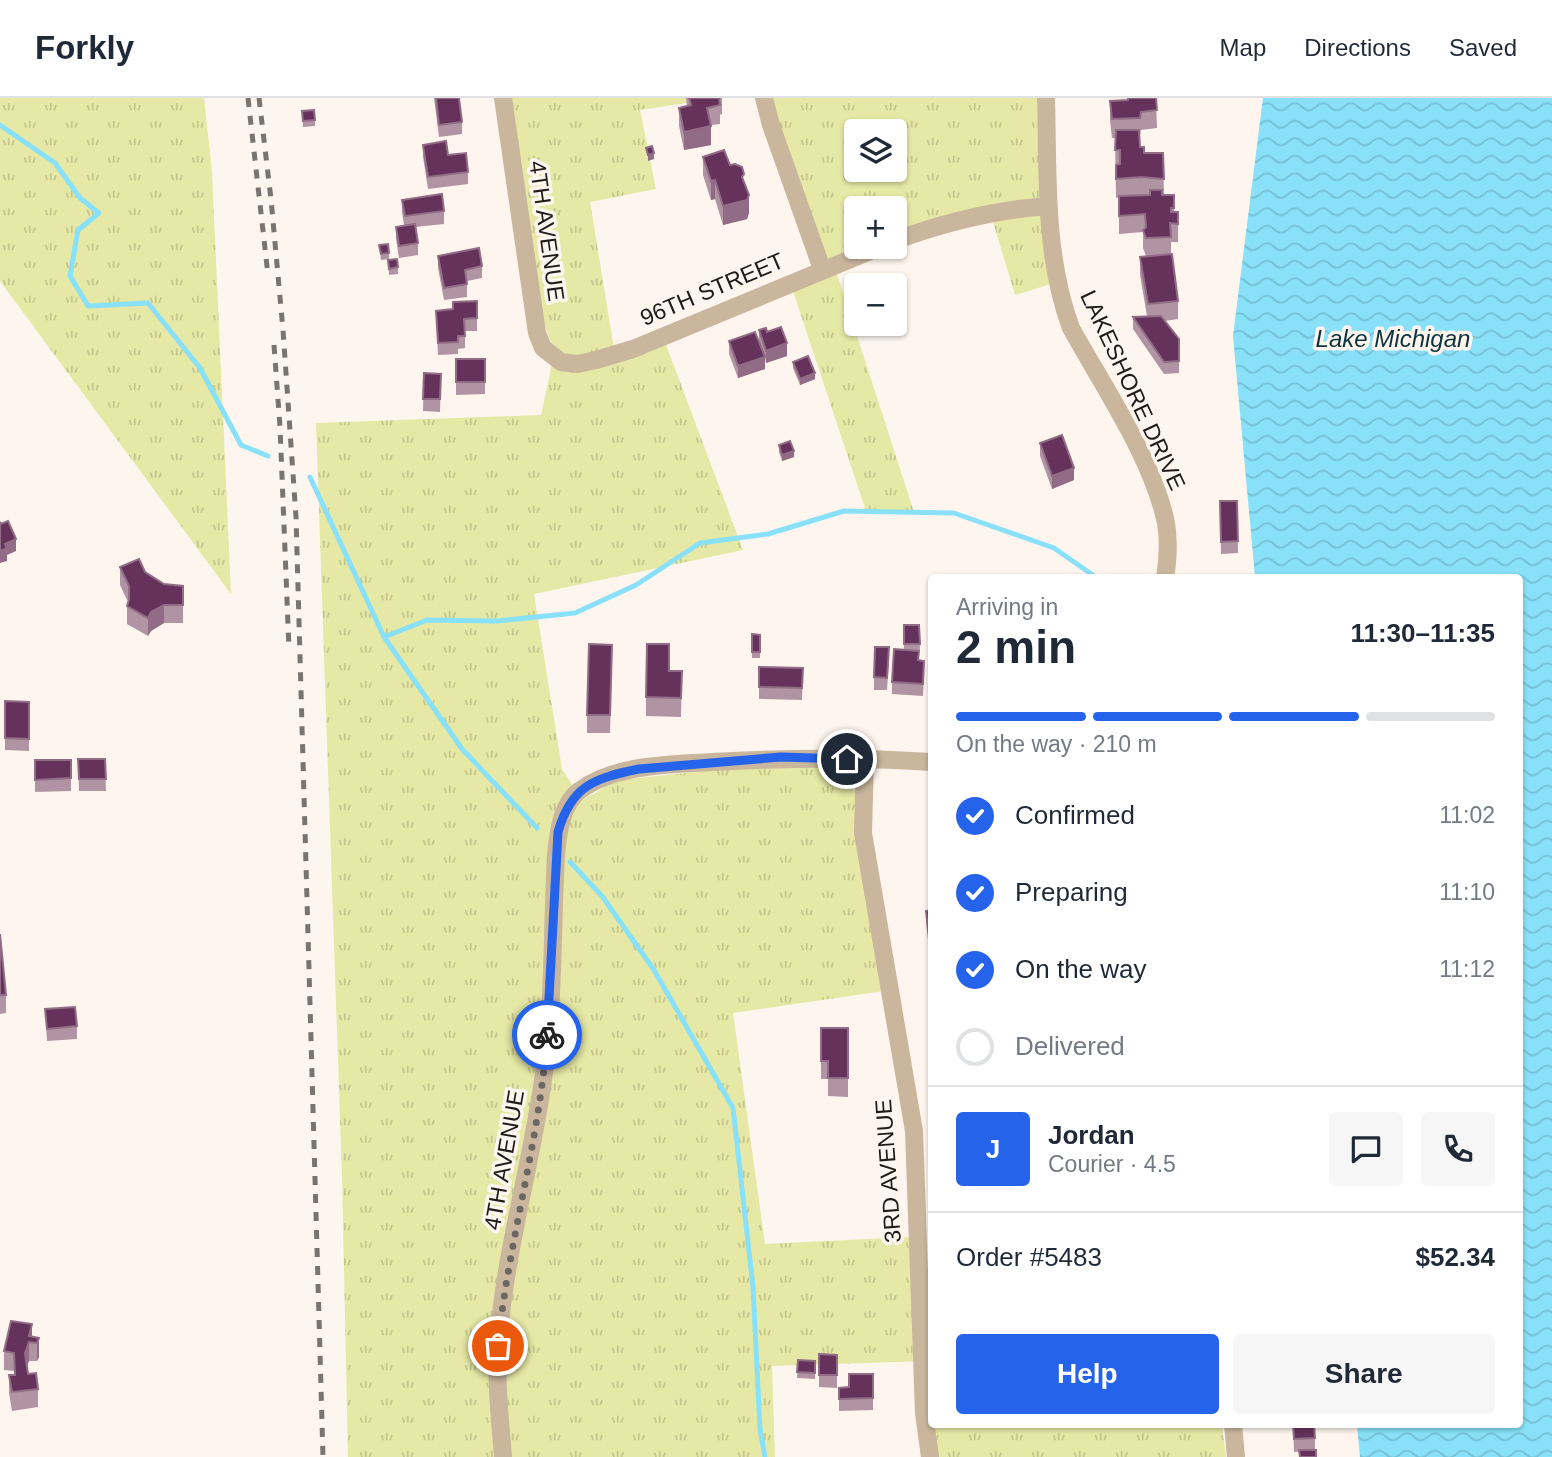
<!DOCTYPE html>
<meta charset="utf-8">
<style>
:root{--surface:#fff;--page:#f6f6f7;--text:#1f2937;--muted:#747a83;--line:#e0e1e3;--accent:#2563eb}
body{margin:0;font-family:Arial,sans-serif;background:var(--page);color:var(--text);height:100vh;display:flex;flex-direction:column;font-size:26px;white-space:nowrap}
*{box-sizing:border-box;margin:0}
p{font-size:23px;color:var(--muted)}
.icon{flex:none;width:38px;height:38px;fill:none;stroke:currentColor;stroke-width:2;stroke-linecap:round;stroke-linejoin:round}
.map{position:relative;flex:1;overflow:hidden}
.side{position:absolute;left:928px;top:476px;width:595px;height:854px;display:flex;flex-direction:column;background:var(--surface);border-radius:7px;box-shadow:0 2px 5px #0004}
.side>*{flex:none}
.controls{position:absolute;left:844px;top:21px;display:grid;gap:14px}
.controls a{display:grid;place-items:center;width:63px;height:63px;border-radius:7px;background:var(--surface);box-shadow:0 2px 5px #0004;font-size:35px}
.pin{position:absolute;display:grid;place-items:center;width:60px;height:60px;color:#fff;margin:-30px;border:4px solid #fff;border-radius:50%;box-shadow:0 2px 7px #0007}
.courier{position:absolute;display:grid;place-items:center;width:70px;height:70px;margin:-35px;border:5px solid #2563eb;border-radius:50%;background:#fff;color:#222;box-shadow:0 2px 9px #0007}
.headline em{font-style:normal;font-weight:700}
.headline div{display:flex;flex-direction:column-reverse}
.headline{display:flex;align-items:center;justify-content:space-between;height:119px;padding:0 28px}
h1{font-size:46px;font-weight:700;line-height:52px}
.bar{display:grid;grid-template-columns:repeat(4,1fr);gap:10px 7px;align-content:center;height:84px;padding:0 28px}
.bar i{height:9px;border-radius:5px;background:var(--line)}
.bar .on{background:var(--accent)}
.bar p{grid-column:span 4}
.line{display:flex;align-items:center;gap:18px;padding:0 28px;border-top:2px solid var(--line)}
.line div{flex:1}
.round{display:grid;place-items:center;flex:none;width:74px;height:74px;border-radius:7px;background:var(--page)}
ol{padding:0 28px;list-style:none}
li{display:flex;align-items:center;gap:21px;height:77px}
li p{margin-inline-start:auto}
li .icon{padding:7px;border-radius:50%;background:var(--accent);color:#fff;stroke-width:4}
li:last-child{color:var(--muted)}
li i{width:38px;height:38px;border:4px solid var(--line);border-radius:50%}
.primary-button{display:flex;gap:14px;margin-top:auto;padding:14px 28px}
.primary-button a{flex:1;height:80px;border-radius:7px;background:var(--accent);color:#fff;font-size:28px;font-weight:700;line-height:80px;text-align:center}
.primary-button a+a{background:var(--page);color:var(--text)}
header{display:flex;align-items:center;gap:42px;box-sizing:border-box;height:98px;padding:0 35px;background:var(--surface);border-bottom:2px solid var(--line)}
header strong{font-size:33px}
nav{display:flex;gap:38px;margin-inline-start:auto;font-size:24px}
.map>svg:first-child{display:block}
</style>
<header>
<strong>Forkly</strong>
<nav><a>Map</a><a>Directions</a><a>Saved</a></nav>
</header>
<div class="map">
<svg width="1552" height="1359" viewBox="0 0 1552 1359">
<defs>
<pattern id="park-tufts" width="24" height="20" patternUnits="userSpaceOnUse" patternTransform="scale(1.75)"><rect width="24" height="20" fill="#e6e8a5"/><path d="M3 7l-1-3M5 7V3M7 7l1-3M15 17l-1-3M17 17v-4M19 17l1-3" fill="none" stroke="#c5c68d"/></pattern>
<pattern id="water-waves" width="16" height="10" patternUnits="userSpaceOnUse" patternTransform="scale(1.75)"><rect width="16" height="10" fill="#88e1f8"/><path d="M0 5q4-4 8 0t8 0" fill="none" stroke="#75c0d4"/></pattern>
</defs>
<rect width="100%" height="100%" fill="#fef5ee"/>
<path fill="url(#park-tufts)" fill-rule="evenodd" d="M0,0h204l8,74 19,422 -231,-313z
M511,0h208l-79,12 16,79 -66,13 26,159 49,-19 78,208 -209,44 28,175 20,31 31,-17 14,-4 129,-13 64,-1 23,9 6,6 6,12v23l29,176 -151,22 32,231 145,-7 4,65 17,-1v93l-2,-33 -157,5 3,91h-427l-6,-281 -26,-753 225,-8 9,-41 3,-26 -12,-32z
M767,0h270l1,48 13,138 -36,11 -25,-83 -101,37 -53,22 78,241 -48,-1 -76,-229 29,-22zM856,33h38v39h-38zM856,110h38v39h-38z
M933,1327h289l4,32h-290z"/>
<path fill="url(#water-waves)" d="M1263,0h289v1359h-192l-3,-32 162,-1v-846l-264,-1 -22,-241z"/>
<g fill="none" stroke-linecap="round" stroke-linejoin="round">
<path stroke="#88e1f8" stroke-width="5" d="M0,27l55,38 25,35 19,15 -21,17 -8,46 18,30 60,-3 52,65 41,77 27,11
M310,379l74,160 78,112 75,79
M384,539l43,-17 70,1 78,-8 61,-28 64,-42 68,-9 76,-23 110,2 100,35 43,30
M570,764l32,34 52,74 79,138 20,179 7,142 5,28"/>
<path stroke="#cab69d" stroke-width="18" d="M503,0l34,235 6,15 18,14 16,2 19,-4 37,-11 247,-102
M764,0l7,27 51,144
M1046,0c2,76 -2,158 25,230 32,58 82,131 95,195 3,18 2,37 -1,55
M894,143c51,-19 100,-31 154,-35
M865,662l-2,73 51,298 10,282 6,44
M1233,1326l3,33
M503,1359c-3,-37 -7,-74 -5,-111 6,-92 34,-182 46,-273 10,-72 8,-146 12,-218 2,-21 5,-50 23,-64 36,-27 90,-26 133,-29 73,-4 146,-5 219,0"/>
<path stroke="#7a7470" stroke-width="5" stroke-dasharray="9 9" stroke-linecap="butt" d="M248,0l20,177
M259,0l12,101 12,131 13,187 27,940
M274,247l6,82 9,222"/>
</g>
<path fill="#b194a4" d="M434,0h25l3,24v12l-23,3z
M686,0h36v16l-2,1v9l-9,1v20l-27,5 -5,-24v-18l8,-2z
M1156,0l1,30 -16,2 -1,6v11l4,6h19l1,42h10v17h4v30h-7v12l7,47v18l-14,2 15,18v34l-15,1 -31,-45v-12l14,-1 -7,-41v-18l6,-1 -3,-8v-16l-24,2v-37l-3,1 -1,-60h-3l-2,-18v-19z
M302,13l13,9v6l-12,1z
M423,47l25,10 20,17v12l-40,5 -5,-32z
M703,59l27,8 14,17 5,31 -2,6 -24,6 -8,-26 -4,1 -8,-25z
M402,102l42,11v13l-29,3 3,16v12l-19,3 -3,-19v-12l8,-2 -2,-13z
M379,147l10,8v6l-8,1z
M438,158l44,10v12l-15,3v16l-23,3 -6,-32z
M388,162l10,7v7l-9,1z
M477,203v30h-12v17l-7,1v5l-20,1 -2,-44 17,-2z
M759,232l8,2 20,24 -21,7 -1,-5v11l-27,9 -9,-24v-13l30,1z
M456,261h29v35l-29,1z
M793,264l22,17 -15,6 -7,-17z
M424,275l17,1 -1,38 -17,-1z
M1040,345l34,37 -22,9 -12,-33z
M779,347l15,12 -12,4 -3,-9z
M1220,403h17l1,52 -17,1z
M120,469l25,5 19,12 19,2v37h-19l-13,8 -3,5 -21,-12v-18l1,-4 -8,-17z
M904,527h15l1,25h-14l13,10 5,13 -1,23 -31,-2v-12l12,-32z
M752,536l8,1v23h-8z
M889,562l-2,30h-13v-13z
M612,565l-2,70h-23v-18z
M759,569l44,1 -1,32 -43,-1z
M669,573h13l-1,46 -35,-1v-19z
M5,603l24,1v49l-24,-1z
M78,661h27l1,32h-27z
M35,662h36v31l-36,1z
M931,812v46l-1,1 -4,-34v-12z
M0,836l6,61v18l-6,1z
M45,911l32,17v13l-30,2z
M821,930h27v69l-20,-1v-17h-7z
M32,1239l7,1v19l-2,4h-8l-2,5 1,8 10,15v18l-26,4 -3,-18v-18h5v-4l-10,-1v-19z
M819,1256l18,1v33l-18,-1z
M798,1262l17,1v18l-18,-1z
M839,1290l34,10v12l-34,1z
M1293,1326l22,14v12l-21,2z"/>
<path fill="#926c86" d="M711,28v19l-27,5v-18z
M654,55v6l-6,2v-6z
M715,82v19l-4,1v-19z
M749,97v18l-2,6 -24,6v-19z
M787,245v13l-21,7v-12z
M765,259v12l-27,9v-12z
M815,275v6l-15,6v-6z
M794,353v6l-12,4v-6z
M1074,370v12l-22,9v-13z
M16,441v12l-9,4v6l-7,2v-12l5,-7z
M164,507v18l-13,8 -3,5v-18l3,-6z
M32,1226v18h-3v19l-4,10v-18z
M39,1240v19l-2,4v-18z"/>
<path fill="#64325a" stroke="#926c86" stroke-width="2" d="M436,0h23l3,24 -23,3z
M689,0h30l1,7 -13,3 4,18 -27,6 -5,-24 12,-3z
M1128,0h28l1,12 -16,2 -1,6 -28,1 -2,-18 18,-1z
M314,12l1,10 -12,1 -1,-10z
M1116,32h23l1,17h4v6h19l1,26 -23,-2 -25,2v-14l4,-1v-14h-5z
M446,43l2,14 18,-2 2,19 -40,5 -5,-32z
M652,48l2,7 -6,2 -2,-7z
M724,52l6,15 5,-1 7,3 2,7 -2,3 7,18 -2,5 -24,6 -8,-26 -4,1 -8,-24z
M1150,92h12v5h12v13h-3v4h7v12l-8,-1 1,14 -25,1 -3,-8 3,-3 -1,-13 -26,2v-20l31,-1z
M442,96l2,17 -39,5 -3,-16z
M415,126l3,19 -19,3 -3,-19z
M388,146l1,9 -8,1 -2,-9z
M479,150l3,18 -17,4 2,14 -23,4 -6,-32z
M1172,156l6,47 -30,3 -8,-47z
M397,161l1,8 -9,2 -1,-9z
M477,203v17l-13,1 1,17h-7v6l-20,1 -2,-32 17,-2v-7z
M1161,218l18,23v22l-15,1 -31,-45z
M781,229l6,16 -21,8 -7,-21 7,-2 1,4z
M755,234l10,25 -27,9 -9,-25z
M808,258l7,17 -15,6 -7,-17z
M456,261h29v23h-29z
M424,275l17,1 -1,25h-17z
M1062,337l12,33 -22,8 -12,-33z
M790,343l4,10 -12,4 -3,-10z
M1220,403h17l1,40 -17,1z
M8,423l8,18 -11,5 2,4 -7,3v-29l1,2z
M139,461l6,13 19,12 19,2v19h-19l-13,7 -3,6 -21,-12 2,-6v-14l-9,-19z
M904,527h15l1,19h-16z
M752,536l8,1v17h-8z
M589,546l23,1 -2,70h-23z
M647,546h22v27h13l-1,27 -35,-1z
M875,549h14l-2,31 -13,-1z
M894,551l25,2 -1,9 6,1 -1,23 -31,-2z
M759,569l44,1 -1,20 -43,-1z
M5,603l24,1v37l-24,-1z
M78,661h27l1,20h-27z
M35,662h36v18l-36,2z
M931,812v34h-1l-4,-33z
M0,836l6,61h-6z
M75,909l2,19 -30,3 -2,-20z
M821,930h27v50h-20v-17h-7z
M11,1223l21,3 -3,12 10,2 -2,5 -8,-1 -4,11 3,21 8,-1 2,16 -26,3 -3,-17h6l-1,-22 -10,-2z
M819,1256l18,1v20h-18z
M798,1262l17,1v12l-18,-1z
M849,1276h24v24l-34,1v-11l10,-1z
M1293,1326h21l1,14 -21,1z
M1299,1352h17v7h-16z"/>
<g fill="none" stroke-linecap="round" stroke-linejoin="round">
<path stroke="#6d6763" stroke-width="7" stroke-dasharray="0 12.6" d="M498,1248c10,-104 42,-206 49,-311"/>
<path stroke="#2563eb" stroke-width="9" d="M547,937l11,-203c13,-46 36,-54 81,-63l142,-12 66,2"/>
</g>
<g text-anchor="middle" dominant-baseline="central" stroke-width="7" stroke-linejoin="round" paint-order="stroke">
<g font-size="23" fill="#1f1b18" stroke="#fef5ee">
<text transform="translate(547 133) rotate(82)">4TH AVENUE</text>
<text transform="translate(712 191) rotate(-23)">96TH STREET</text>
<text transform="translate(1133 292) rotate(65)">LAKESHORE DRIVE</text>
<text transform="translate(504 1062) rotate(-80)">4TH AVENUE</text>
<text transform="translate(888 1073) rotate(-94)">3RD AVENUE</text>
</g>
<g font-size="24" font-style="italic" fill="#0a353f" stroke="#fef5ee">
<text x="1393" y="240">Lake Michigan</text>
</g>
</g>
</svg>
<div class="controls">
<a><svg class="icon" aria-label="layers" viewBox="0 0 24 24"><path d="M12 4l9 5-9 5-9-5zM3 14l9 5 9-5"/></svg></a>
<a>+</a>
<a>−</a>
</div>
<div class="pin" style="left:498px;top:1248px;background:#ea580c"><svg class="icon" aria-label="bag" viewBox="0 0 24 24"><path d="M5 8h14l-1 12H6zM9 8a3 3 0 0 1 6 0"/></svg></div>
<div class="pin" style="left:847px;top:661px;background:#1f2937"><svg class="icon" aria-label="home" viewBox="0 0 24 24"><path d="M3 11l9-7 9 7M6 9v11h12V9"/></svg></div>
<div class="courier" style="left:547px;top:937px"><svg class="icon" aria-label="bike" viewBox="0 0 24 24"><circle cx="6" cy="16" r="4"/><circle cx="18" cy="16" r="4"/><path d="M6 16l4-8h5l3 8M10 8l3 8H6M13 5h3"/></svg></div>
<section class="side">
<div class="headline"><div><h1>2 min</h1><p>Arriving in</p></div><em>11:30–11:35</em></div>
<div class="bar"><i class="on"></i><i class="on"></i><i class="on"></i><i></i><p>On the way · 210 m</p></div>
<ol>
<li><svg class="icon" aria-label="check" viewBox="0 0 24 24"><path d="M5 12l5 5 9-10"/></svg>Confirmed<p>11:02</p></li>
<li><svg class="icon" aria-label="check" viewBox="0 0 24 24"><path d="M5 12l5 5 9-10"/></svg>Preparing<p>11:10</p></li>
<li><svg class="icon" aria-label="check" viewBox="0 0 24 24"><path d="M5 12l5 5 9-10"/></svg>On the way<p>11:12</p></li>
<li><i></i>Delivered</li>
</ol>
<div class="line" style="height:126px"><b class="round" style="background:var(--accent);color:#fff">J</b><div><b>Jordan</b><p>Courier · 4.5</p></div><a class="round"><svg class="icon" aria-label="chat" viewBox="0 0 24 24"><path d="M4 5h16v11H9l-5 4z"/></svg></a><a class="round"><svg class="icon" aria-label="phone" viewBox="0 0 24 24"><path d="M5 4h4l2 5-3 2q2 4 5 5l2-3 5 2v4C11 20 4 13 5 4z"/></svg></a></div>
<div class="line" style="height:91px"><div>Order #5483</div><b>$52.34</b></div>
<div class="primary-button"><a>Help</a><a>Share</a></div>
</section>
</div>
